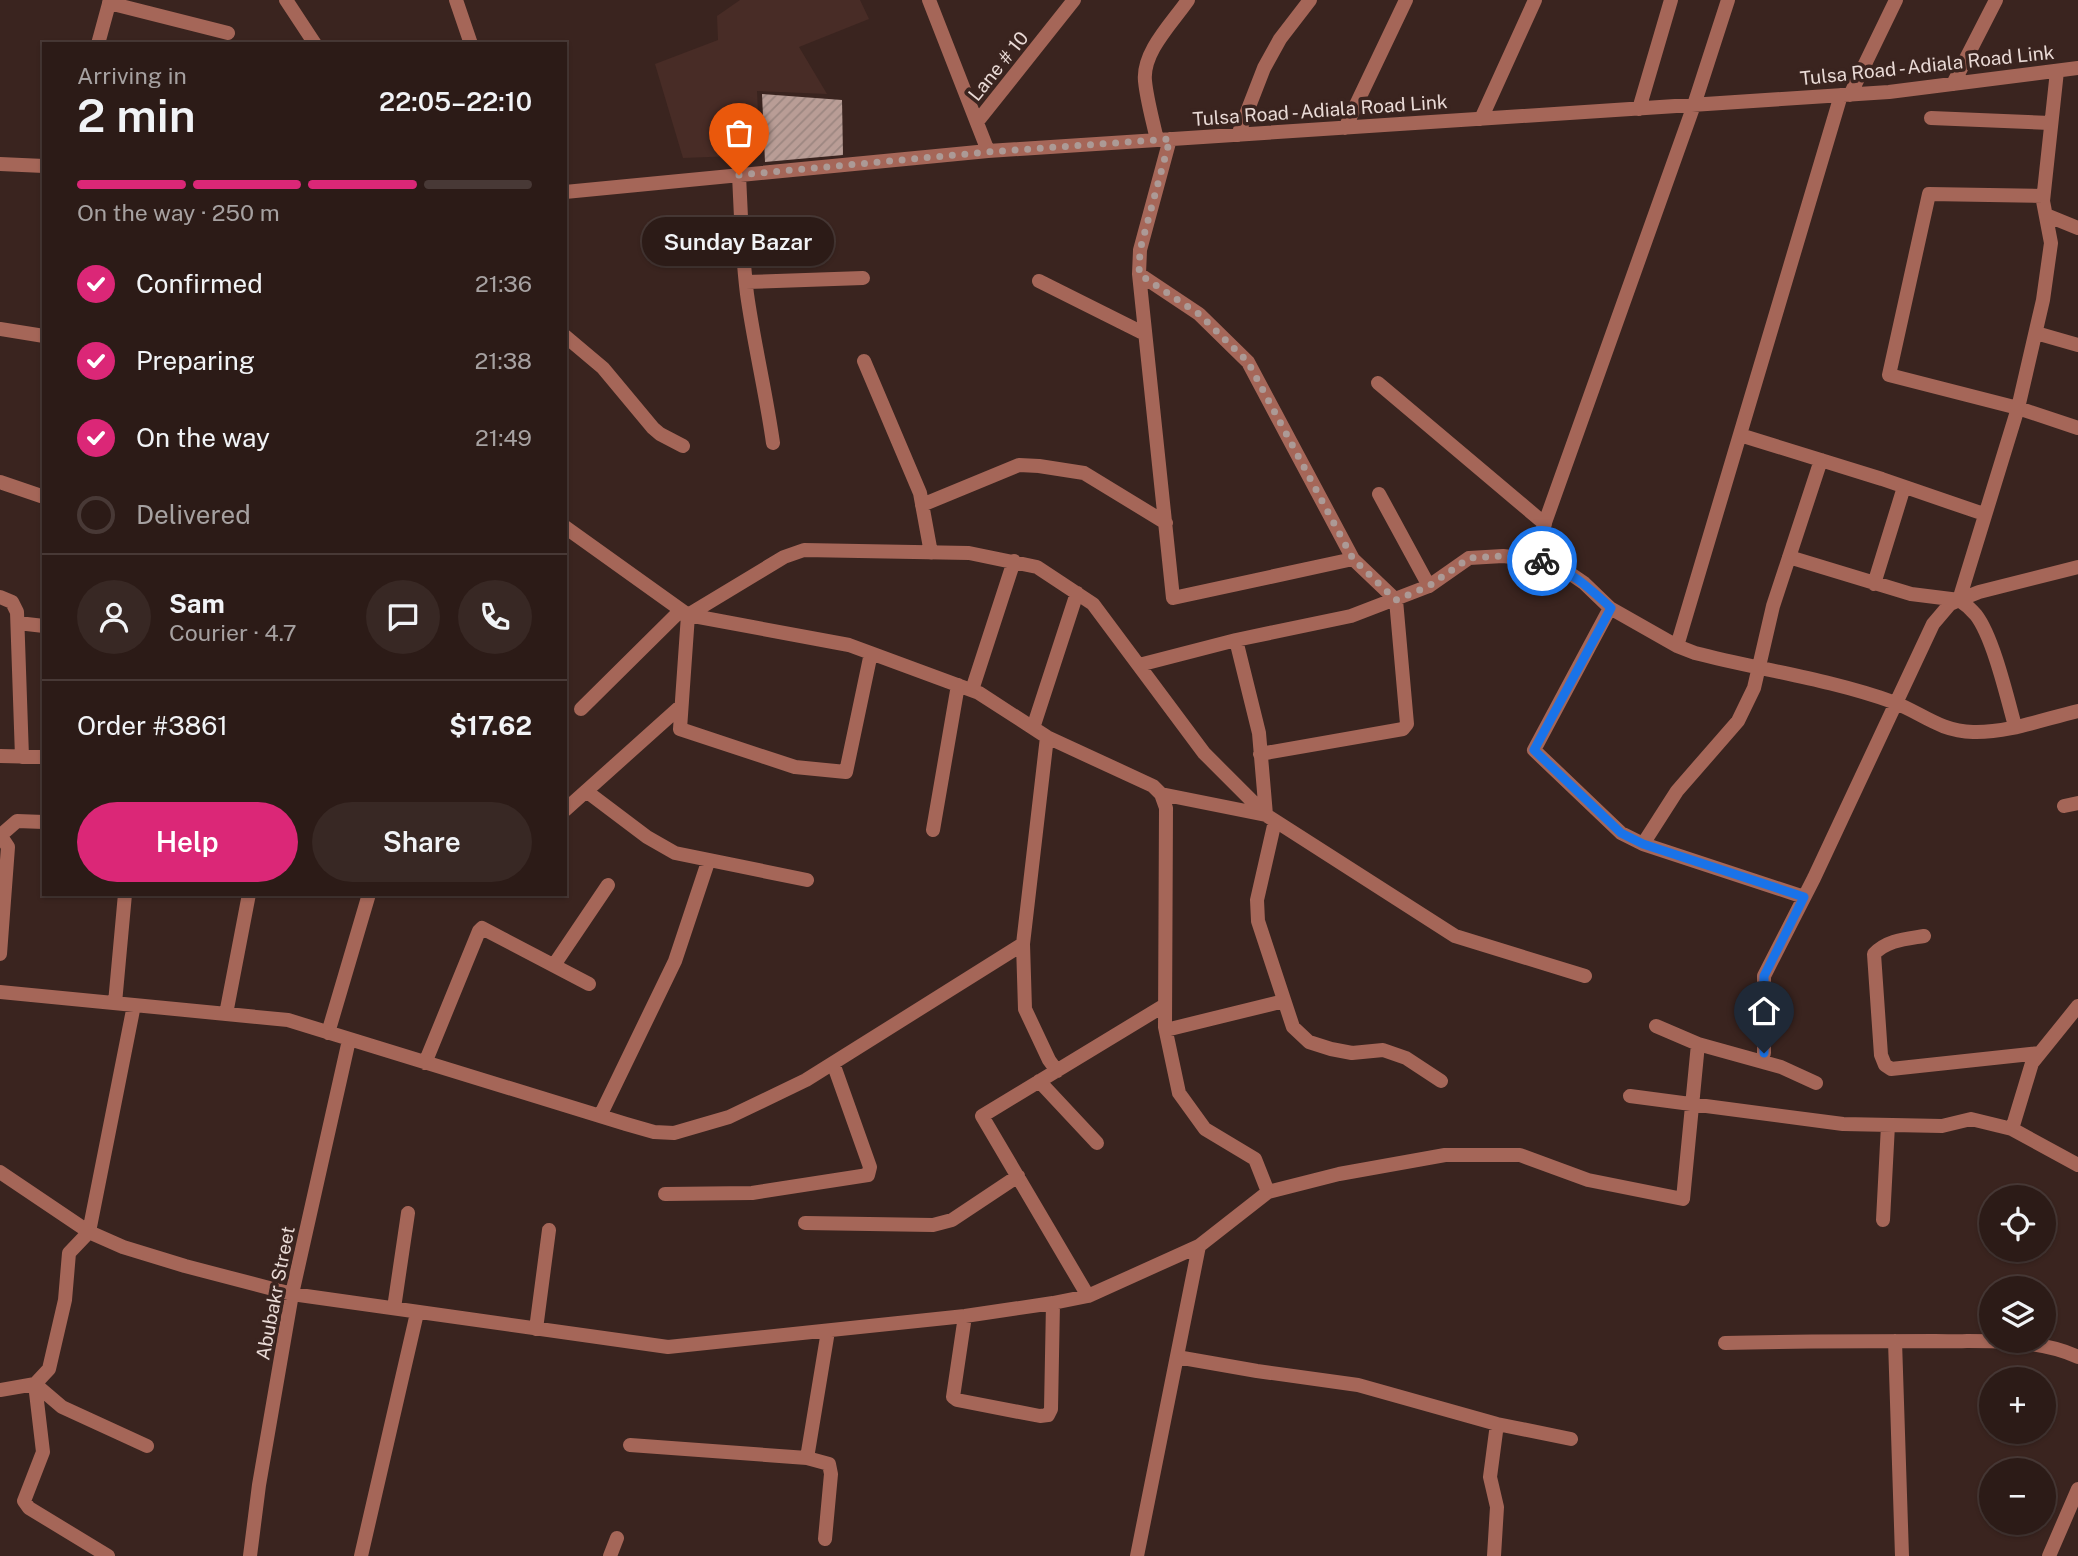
<!DOCTYPE html>
<meta charset="utf-8">
<style>
:root{--surface:#2c1b17;--page:#382824;--text:#f1f3f6;--muted:#a6a1a1;--line:#483936;--accent:#db2777}
body{margin:0;font-family:"Public Sans",sans-serif;background:var(--page);color:var(--text);height:100vh;display:flex;flex-direction:column;font-size:26px;white-space:nowrap}
*{box-sizing:border-box;margin:0}
p{font-size:23px;color:var(--muted)}
.icon{flex:none;width:38px;height:38px;fill:none;stroke:currentColor;stroke-width:2;stroke-linecap:round;stroke-linejoin:round}
.map{position:relative;flex:1;overflow:hidden}
.panel{position:absolute;left:42px;top:42px;width:525px;height:854px;display:flex;flex-direction:column;background:var(--surface);border-radius:0px;box-shadow:0 2px 5px #0004,0 0 0 2px var(--line)}
.panel>*{flex:none}
.fabs{position:absolute;left:1979px;top:1185px;display:grid;gap:14px}
.fabs a{display:grid;place-items:center;width:77px;height:77px;border-radius:50%;background:var(--surface);box-shadow:0 2px 5px #0004,0 0 0 2px var(--line);font-size:35px}
.pin{position:absolute;display:grid;place-items:center;width:60px;height:60px;color:#fff;margin:-72px -30px;border-radius:50% 50% 50% 0;rotate:-45deg;box-shadow:0 0 7px #0007}
.pin .icon{rotate:45deg}
.courier{position:absolute;display:grid;place-items:center;width:70px;height:70px;margin:-35px;border:5px solid #1a73e8;border-radius:50%;background:#fff;color:#222;box-shadow:0 2px 9px #0007}
.bubble{position:absolute;height:49px;border-radius:24px;background:var(--surface);box-shadow:0 2px 5px #0004,0 0 0 2px var(--line);font-size:23px;font-weight:600;line-height:49px;text-align:center}
.overview em{font-style:normal;font-weight:600}
.overview div{display:flex;flex-direction:column-reverse}
.overview{display:flex;align-items:center;justify-content:space-between;height:119px;padding:0 35px}
h1{font-size:46px;font-weight:600;line-height:52px}
.bar{display:grid;grid-template-columns:repeat(4,1fr);gap:10px 7px;align-content:center;height:84px;padding:0 35px}
.bar i{height:9px;border-radius:5px;background:var(--line)}
.bar .selected{background:var(--accent)}
.bar p{grid-column:span 4}
.line{display:flex;align-items:center;gap:18px;padding:0 35px;border-top:2px solid var(--line)}
.line div{flex:1}
.round{display:grid;place-items:center;flex:none;width:74px;height:74px;border-radius:37px;background:var(--page)}
ol{padding:0 35px;list-style:none}
li{display:flex;align-items:center;gap:21px;height:77px}
li p{margin-inline-start:auto}
li .icon{padding:7px;border-radius:50%;background:var(--accent);color:#fff;stroke-width:4}
li:last-child{color:var(--muted)}
li i{width:38px;height:38px;border:4px solid var(--line);border-radius:50%}
.action{display:flex;gap:14px;margin-top:auto;padding:14px 35px}
.action a{flex:1;height:80px;border-radius:42px;background:var(--accent);color:#fff;font-size:28px;font-weight:600;line-height:80px;text-align:center}
.action a+a{background:var(--page);color:var(--text)}
.map>svg:first-child{display:block}
</style>
<div class="map">
<svg width="2078" height="1556" viewBox="0 0 2078 1556">
<defs>
<pattern id="building-hatch" width="6" height="6" patternUnits="userSpaceOnUse" patternTransform="scale(1.75)"><rect width="6" height="6" fill="#b99d96"/><path d="M-1 1l2-2M0 6l6-6M5 7l2-2" fill="none" stroke="#9c8680"/></pattern>
</defs>
<rect width="100%" height="100%" fill="#3a241f"/>
<path fill="#482c26" d="M740,0h120l9,19 -70,28 28,47 -70,-3 3,64 -77,3 -28,-94 63,-24 -1,-24z"/>
<path fill="url(#building-hatch)" d="M762,94l80,6 1,55 -78,7z"/>
<g fill="none" stroke-linecap="round" stroke-linejoin="round">
<path stroke="#a56658" stroke-width="14" d="M286,0l29,44
M456,0l15,44
M929,0l59,151
M109,3l119,30
M98,44l12,-44
M1953,84l43,-84
M1850,95l46,-95
M1639,109l32,-109
M1931,118l119,5
M1481,119l54,-119
M977,122l97,-122
M1345,128l61,-128
M1238,135l26,-67 16,-29 30,-39
M1170,139l-30,111 -1,24 34,324 180,-39
M1157,140c-4,-19 -10,-39 -12,-59 -3,-29 28,-59 43,-81
M0,164l44,2
M739,175c2,40 3,79 8,119 7,50 19,99 26,149
M565,192l423,-41 901,-59 189,-24
M2043,196l-114,-2 -40,181 129,33 60,20
M2046,215l32,13
M1139,274l60,40 49,48 105,197 43,41 11,124 -4,5 -143,25
M1039,281l106,53
M746,282l117,-4
M0,329l44,7
M2036,333l42,12
M565,336l38,32 50,60 7,6 23,12
M864,361l56,132 11,60
M1378,383l167,141
M1740,435l142,44 102,35
M0,482l44,15
M1379,494l50,92
M922,505l97,-40 20,1 45,7 82,50
M565,527l123,88 -8,114 115,38 51,5 25,-119
M1789,557l122,37 48,6 20,-8 99,-25
M1532,559l162,-454 34,-105
M1874,584l30,-97
M0,597l12,5 5,10 5,145
M1959,600c6,4 12,9 17,15 17,22 31,82 39,111
M1610,608l-76,142 87,83 22,11 161,53
M688,615l96,-58 20,-7 165,3 68,14 56,37 111,149 62,62 189,121 130,40
M688,615l161,30 130,48 68,44 106,49 8,8 5,14 -1,219 14,66 26,36 50,30 13,33
M18,623l26,3
M1677,646l164,-551
M1139,665l97,-25 115,-24 78,-30 40,-28 34,-2 35,4 24,8 22,15 26,25 67,38 18,7c66,17 134,26 198,49 29,11 46,29 80,30 34,1 71,-13 105,-21
M972,690l42,-129
M581,709l100,-99
M1033,728l44,-135
M1047,737l-24,207 2,65 24,51 8,11
M0,756l44,1
M586,791l61,46 28,16 132,27
M1161,794l105,21 -7,-82 -23,-93
M2064,806l14,-3
M565,810l116,-104
M1275,821l-18,79 1,21 35,106 16,15 22,7 21,4 31,-3 23,8 35,23
M933,830l25,-145
M0,835l8,12 -8,107
M1,835l16,-14 27,1
M1643,844l34,-53 61,-70 16,-33 19,-82 48,-146
M1924,936c-18,3 -37,4 -50,18l7,101 4,10 6,4 149,-16
M554,965l54,-80
M0,992l288,28 338,104 28,8 20,1 55,-16 77,-37 217,-136
M115,1003l10,-109
M226,1014l23,-120
M1656,1026l42,18 83,23 35,16
M1166,1030l118,-29
M328,1033l41,-139
M1764,1053v-77l50,-98 119,-254 17,-20 9,-4 59,-192 25,-108 8,-57 -8,-42 14,-130
M425,1063l54,-132 3,-3 107,56
M1039,1081l58,62
M1630,1096l213,28 99,2 29,-7 41,10 66,36
M600,1116l75,-155 33,-99
M2012,1129l20,-66 46,-57
M0,1172l89,60 34,15 62,19 107,28 376,53 297,-31 88,-13 35,-7 111,-50 69,-54 71,-18 106,-19h75l68,25 95,19 15,-155
M665,1194l87,-1 116,-18 2,-8 -37,-104
M1883,1220l5,-95
M805,1223l128,2 19,-5 66,-44
M1088,1296l-106,-180 183,-111
M394,1308l14,-95
M965,1316l-12,81 4,3 83,16 8,-1 3,-6 2,-106
M536,1329l13,-99
M1895,1341l7,215
M1725,1343c70,-2 140,-2 210,-2 45,1 101,-4 143,16
M1177,1357l80,14 101,14 139,39 74,15
M35,1384l8,68 -19,49 5,7 79,48
M35,1384l27,23 85,39
M0,1390l35,-6 14,-15 16,-69 4,-47 20,-21 45,-227
M630,1445l177,13 21,-127
M807,1458l22,6 2,10 -6,65
M250,1556l9,-71 33,-191 57,-254
M361,1556l56,-243
M610,1556l7,-18
M1137,1556l62,-310
M1494,1556l3,-49 -7,-30 7,-53
M2049,1556l29,-67"/>
</g>
<g fill="none" stroke-linecap="round" stroke-linejoin="round">
<path stroke="#ac9a96" stroke-width="7" stroke-dasharray="0 12.6" d="M739,175l249,-23 182,-13 -30,111 -1,24 60,40 49,48 105,197 43,41 33,-14 40,-28 34,-2 39,5"/>
<path stroke="#1a73e8" stroke-width="9" d="M1542,561c29,10 46,26 69,47l-77,142 87,83 22,11 161,53 -40,79v77"/>
</g>
<g text-anchor="middle" dominant-baseline="central" stroke-width="7" stroke-linejoin="round" paint-order="stroke">
<g font-size="19" fill="#e9dad6" stroke="#3a241f">
<text transform="translate(1927 65) rotate(-6)">Tulsa Road - Adiala Road Link</text>
<text transform="translate(998 66) rotate(-51)">Lane # 10</text>
<text transform="translate(1320 110) rotate(-4)">Tulsa Road - Adiala Road Link</text>
<text transform="translate(275 1293) rotate(-79)">Abubakr Street</text>
</g>
</g>
</svg>
<div class="fabs">
<a><svg class="icon" aria-label="locate" viewBox="0 0 24 24"><circle cx="12" cy="12" r="6"/><path d="M12 2v4M12 18v4M2 12h4M18 12h4"/></svg></a>
<a><svg class="icon" aria-label="layers" viewBox="0 0 24 24"><path d="M12 4l9 5-9 5-9-5zM3 14l9 5 9-5"/></svg></a>
<a>+</a>
<a>−</a>
</div>
<div class="pin" style="left:739px;top:175px;background:#ea580c"><svg class="icon" aria-label="bag" viewBox="0 0 24 24"><path d="M5 8h14l-1 12H6zM9 8a3 3 0 0 1 6 0"/></svg></div>
<div class="pin" style="left:1764px;top:1053px;background:#1f2937"><svg class="icon" aria-label="home" viewBox="0 0 24 24"><path d="M3 11l9-7 9 7M6 9v11h12V9"/></svg></div>
<div class="courier" style="left:1542px;top:561px"><svg class="icon" aria-label="bike" viewBox="0 0 24 24"><circle cx="6" cy="16" r="4"/><circle cx="18" cy="16" r="4"/><path d="M6 16l4-8h5l3 8M10 8l3 8H6M13 5h3"/></svg></div>
<div class="bubble" style="left:642px;top:217px;width:192px">Sunday Bazar</div>
<section class="panel">
<div class="overview"><div><h1>2 min</h1><p>Arriving in</p></div><em>22:05–22:10</em></div>
<div class="bar"><i class="selected"></i><i class="selected"></i><i class="selected"></i><i></i><p>On the way · 250 m</p></div>
<ol>
<li><svg class="icon" aria-label="check" viewBox="0 0 24 24"><path d="M5 12l5 5 9-10"/></svg>Confirmed<p>21:36</p></li>
<li><svg class="icon" aria-label="check" viewBox="0 0 24 24"><path d="M5 12l5 5 9-10"/></svg>Preparing<p>21:38</p></li>
<li><svg class="icon" aria-label="check" viewBox="0 0 24 24"><path d="M5 12l5 5 9-10"/></svg>On the way<p>21:49</p></li>
<li><i></i>Delivered</li>
</ol>
<div class="line" style="height:126px"><a class="round"><svg class="icon" aria-label="person" viewBox="0 0 24 24"><circle cx="12" cy="8" r="4"/><path d="M4 21q1-7 8-7t8 7"/></svg></a><div><b>Sam</b><p>Courier · 4.7</p></div><a class="round"><svg class="icon" aria-label="chat" viewBox="0 0 24 24"><path d="M4 5h16v11H9l-5 4z"/></svg></a><a class="round"><svg class="icon" aria-label="phone" viewBox="0 0 24 24"><path d="M5 4h4l2 5-3 2q2 4 5 5l2-3 5 2v4C11 20 4 13 5 4z"/></svg></a></div>
<div class="line" style="height:91px"><div>Order #3861</div><b>$17.62</b></div>
<div class="action"><a>Help</a><a>Share</a></div>
</section>
</div>
